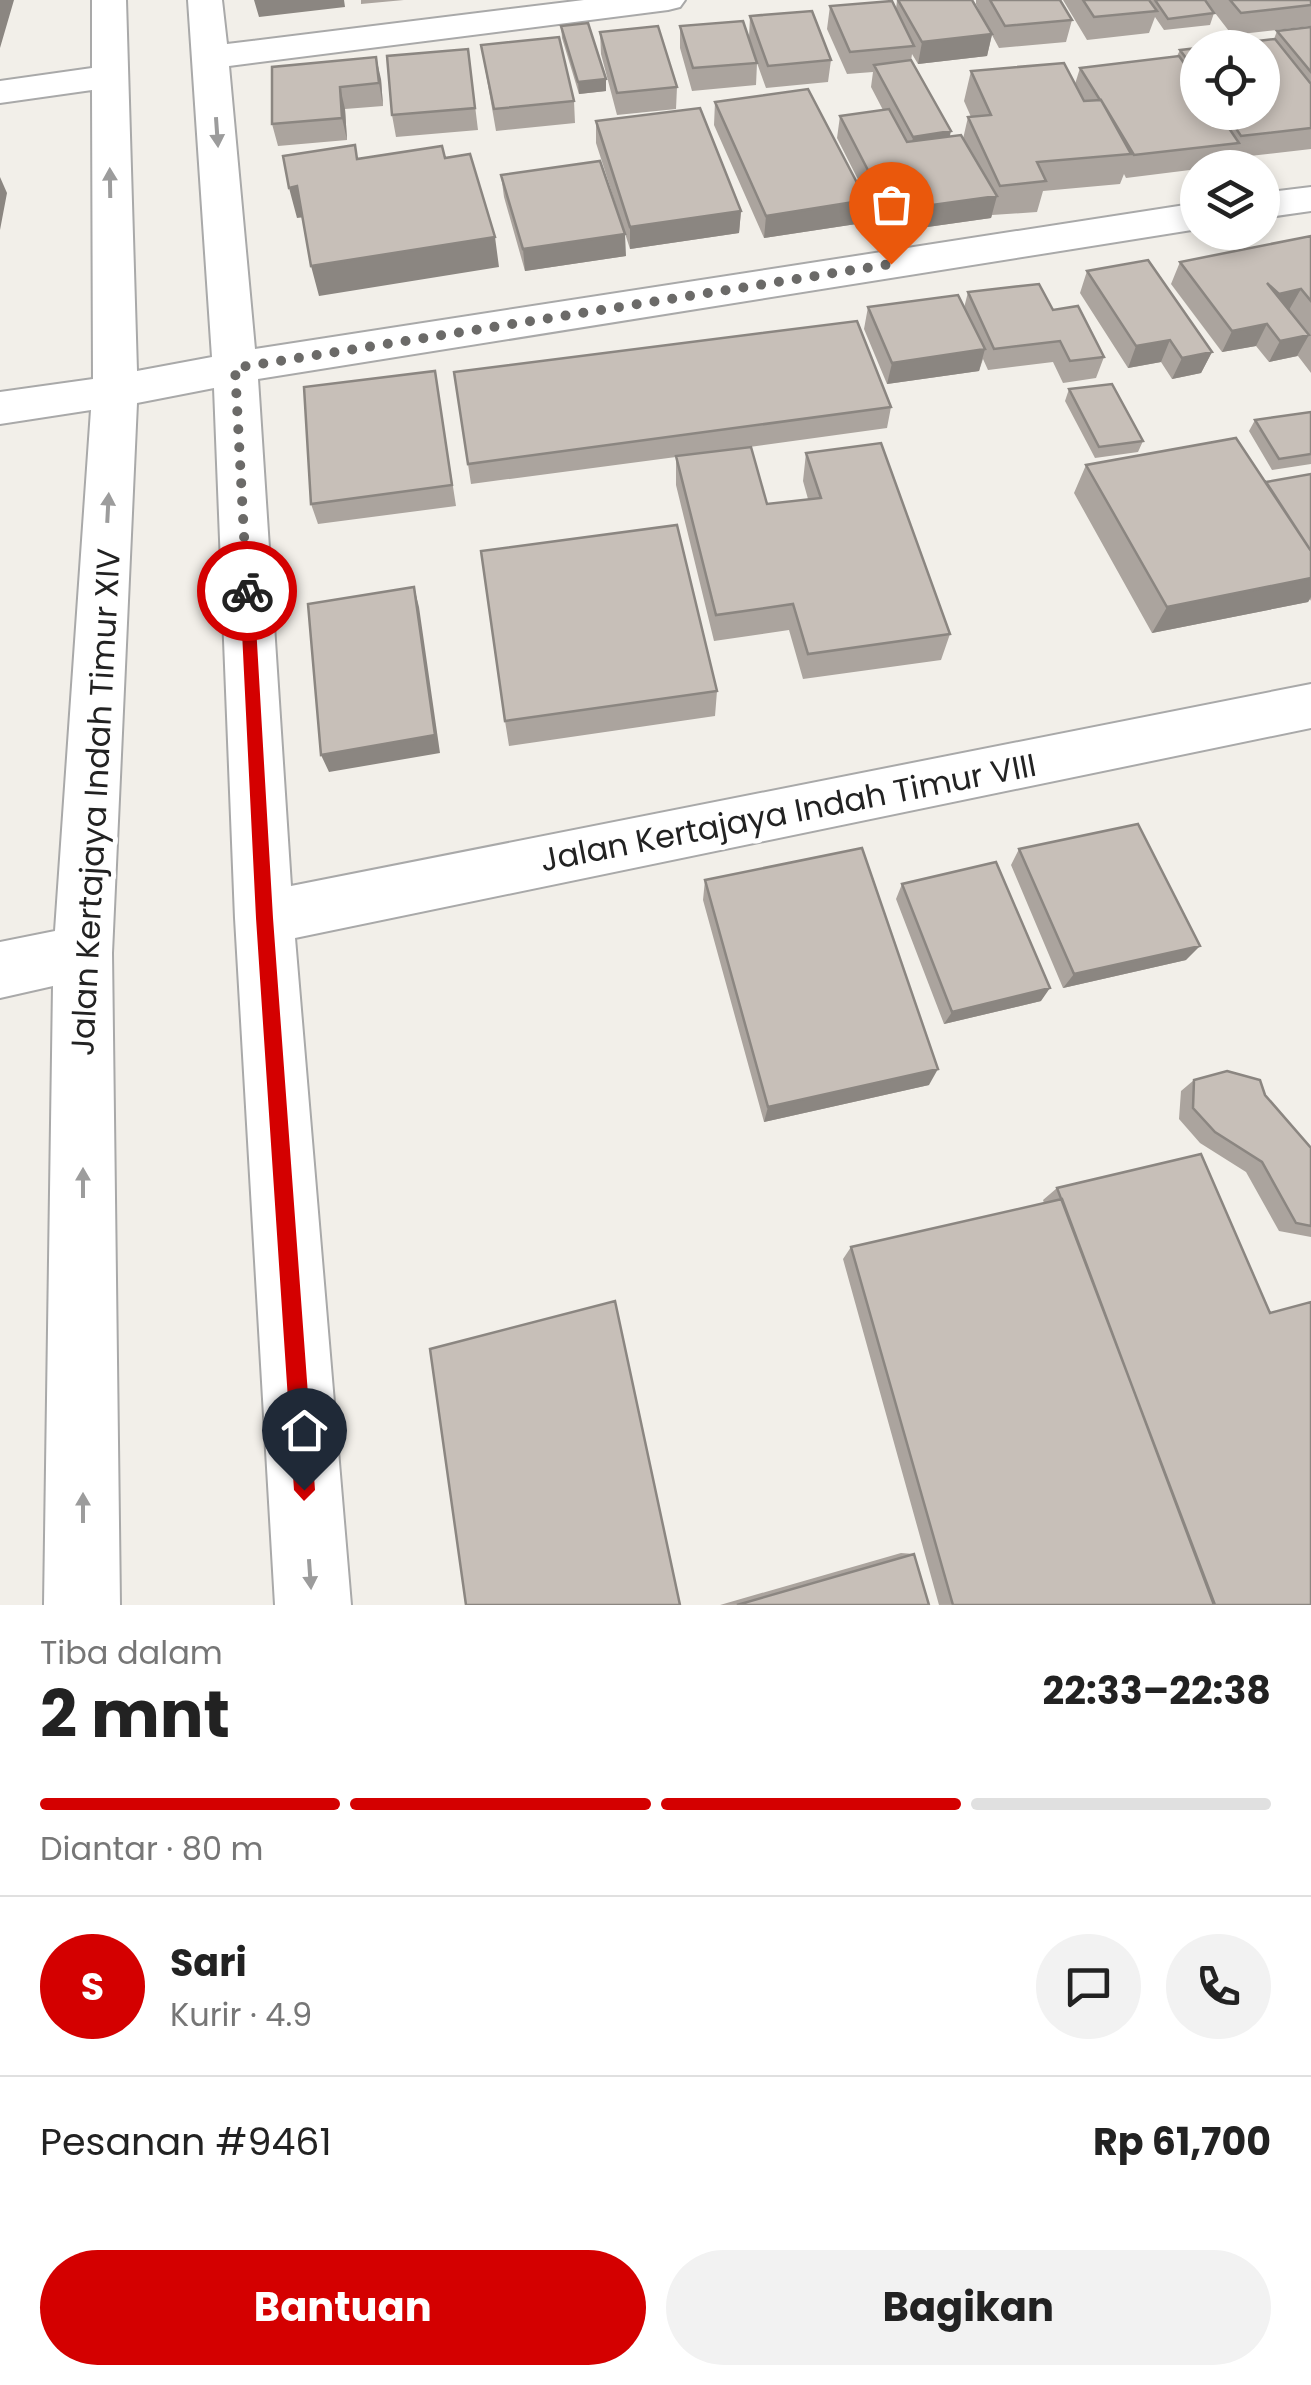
<!DOCTYPE html>
<html lang="id">
<meta charset="utf-8">
<style>
:root{--surface:#fff;--page:#f2f2f2;--text:#222;--muted:#767676;--line:#e0e0e0;--accent:#d40000}
body{margin:0;font-family:Poppins,sans-serif;background:var(--page);color:var(--text);height:100vh;display:flex;flex-direction:column;font-size:38px;white-space:nowrap}
*{box-sizing:border-box;margin:0}
p{font-size:32px;color:var(--muted)}
.icon{flex:none;width:55px;height:55px;fill:none;stroke:currentColor;stroke-width:2;stroke-linecap:round;stroke-linejoin:round}
.map{position:relative;height:1605px;overflow:hidden}
.side{display:flex;flex-direction:column;background:var(--surface);flex:1}
.side>*{flex:none}
.tools{position:absolute;left:1180px;top:30px;display:grid;gap:20px}
.tools a{display:grid;place-items:center;width:100px;height:100px;border-radius:50%;background:var(--surface);box-shadow:0 5px 15px #0003;font-size:50px}
.pin{position:absolute;display:grid;place-items:center;width:85px;height:85px;color:#fff;margin:-102px -42px;border-radius:50% 50% 50% 0;rotate:-45deg;box-shadow:0 0 10px #0007}
.pin .icon{rotate:45deg}
.courier{position:absolute;display:grid;place-items:center;width:100px;height:100px;margin:-50px;border:8px solid #d40000;border-radius:50%;background:#fff;color:#222;box-shadow:0 2px 12px #0007}
.headline em{font-style:normal;font-weight:700}
.headline div{display:flex;flex-direction:column-reverse}
.headline{display:flex;align-items:center;justify-content:space-between;height:170px;padding:0 40px}
h1{font-size:65px;font-weight:700;line-height:75px}
.bar{display:grid;grid-template-columns:repeat(4,1fr);gap:15px 10px;align-content:center;height:120px;padding:0 40px}
.bar i{height:12px;border-radius:8px;background:var(--line)}
.bar .on{background:var(--accent)}
.bar p{grid-column:span 4}
.line{display:flex;align-items:center;gap:25px;padding:0 40px;border-top:2px solid var(--line)}
.line div{flex:1}
.round{display:grid;place-items:center;flex:none;width:105px;height:105px;border-radius:52px;background:var(--page)}
.primary-button{display:flex;gap:20px;margin-top:auto;padding:20px 40px}
.primary-button a{flex:1;height:115px;border-radius:60px;background:var(--accent);color:#fff;font-size:40px;font-weight:700;line-height:115px;text-align:center}
.primary-button a+a{background:var(--page);color:var(--text)}
.map>svg:first-child{display:block}
</style>
<div class="map">
<svg width="1311" height="1605" viewBox="0 0 1311 1605">
<rect width="100%" height="100%" fill="#f2efe9"/>
<g fill="none" stroke-linecap="round" stroke-linejoin="round">
<g stroke="#a9a9a9" stroke-width="4">
<path id="street" d="M92,0h34l11,371 75,-14 -24,-357h34l5,44 357,-44h101l-5,7 -12,3 -439,56 26,283 943,-146v26l-940,150 33,507 1020,-202v44l-1016,210 56,667h-76l-40,-687 -21,-530 -77,15 -25,550 8,652h-76l9,-619 -53,12v-56l55,-11 36,-521 -91,14v-32l93,-13 -1,-289 -92,13v-22l92,-13z
M1311,187v24l-49,7v-25z"/>
</g>
<use href="#street" fill="#fff" fill-rule="evenodd"/>
</g>
<path fill="#aba49e" d="M361,0h43l-43,4z
M897,0l89,24 -10,-20v-4h84l12,20 -6,22 -67,6 -7,-13 -5,21 -69,8 -6,-10 -1,7 39,75 13,3 5,-22h3l-7,-16 7,-30 104,13 5,-16 97,-12 3,-6 18,-2v64h64l12,-73 3,-8 34,-4v122l-79,9 -3,7 -31,3v1l-72,9 -2,-4 -4,10 -77,7 -6,21 -45,3 -1,3 -106,15 -48,-95 3,-22 43,-6 -12,-23 2,-15 -26,2 -20,-45 3,-23 66,3z
M1063,0h142l9,13 -4,12 -46,5 -9,-13 -6,16 -62,7z
M1205,0h106v26l-79,9z
M750,16l81,44 -3,22 -62,6 -9,-25 -1,22 -64,6 -12,-43v-22l69,11z
M561,26l45,53v12l-27,3 -17,-56z
M600,32l77,55 -1,22 -59,6 -16,-61z
M481,45l93,56 1,22 -79,8z
M468,49l10,81 -82,7 -4,-22z
M272,67l109,12 2,27 -38,3 2,31 -69,6 -6,-22z
M715,102l148,121 -99,15 -50,-113z
M596,121l145,90 -2,22 -109,16 -34,-106z
M501,175l125,81 -101,15 -21,-74z
M1311,236v137l-13,-17 -29,6 -13,-16 -34,6 -51,-68 9,-22z
M1087,271l125,81 -11,21 -29,6 -11,-17 -33,6 -48,-75z
M968,292l85,18 51,47 -8,21 -33,5 -10,-21 -65,8 -5,-11 -4,12 -92,13 -23,-55 4,-22 96,1z
M435,371l21,135 -138,18 -7,-20z
M454,372l437,35 -4,21 -196,27 76,49 41,-5 -5,-18 3,-28 144,181 -9,26 -138,19 -14,-49 -75,11 -38,-156v-28l-205,27z
M1069,389l74,52 -5,11 -43,6 -30,-57z
M1311,412v52l-39,6 -23,-39 6,-11z
M1086,465l180,17 45,-8v127l-1,-2 -2,3 -156,31 -78,-140z
M717,691l-2,25 -206,30 -4,-25z
M1019,849l167,111 -123,28 -52,-123z
M705,880l224,205 -165,37 -61,-222z
M902,884l139,117 -97,23 -48,-125z
M1194,1080l71,15 46,53v89l-32,-6 -33,-59 -46,-29 -21,-24 2,-28z
M1057,1188l254,417h-372l-96,-346 8,-12 193,-44 -1,-3z
M901,1553l13,1 15,51h-209z"/>
<path fill="#8b8681" d="M0,0h14l-14,48z
M254,0h90l1,7 -86,10z
M992,34l-5,22 -69,8 4,-22z
M376,57l5,22 2,27 -4,-23z
M606,79v12l-27,3 -1,-12z
M340,87l5,22 2,31 -5,-22z
M951,131l-5,22 -37,6 4,-22z
M0,177l7,16 -7,37z
M297,186l8,31 -8,1 -8,-30z
M997,196l-6,22 -106,15 4,-22z
M866,200l-3,23 -99,15 2,-22z
M741,211l-2,22 -109,16v-22z
M625,234l1,22 -101,15 -2,-22z
M495,237l4,30 -180,29 -8,-30z
M1301,289l-12,21 -21,5 11,-21z
M1267,324l-11,22 -34,6 10,-21z
M1309,335l-12,21 -28,6 11,-21z
M1170,340l-9,22 -33,6 8,-22z
M985,349l-6,22 -92,13 5,-21z
M1212,352l-11,21 -29,6 10,-21z
M1311,578v19l-3,5 -156,31 15,-26z
M414,587l5,20 21,146 -111,19 -8,-17z
M1200,946l-14,14 -123,28 11,-14z
M1050,988l-9,13 -97,23 8,-12z
M938,1069l-9,16 -165,37 4,-15z"/>
<path fill="#c7bfb8" stroke="#8b8681" stroke-width="2.5" d="M898,0h74l20,34 -70,8z
M990,0h70l12,20 -67,6z
M1083,0h66l8,11 -63,6z
M1155,0h50l9,13 -46,6z
M1230,0h81v5l-70,8z
M892,1l22,45 -64,6 -20,-46z
M812,11l19,49 -63,6 -18,-50z
M743,21l14,42 -64,5 -13,-42z
M588,23l18,56 -28,3 -17,-56z
M658,26l19,61 -60,6 -17,-61z
M1311,27v45l-34,-41z
M559,37l15,64 -80,8 -13,-64z
M1275,39l36,45v44l-70,8 -16,-24h37v-64h-63z
M1198,48v26l-18,-24z
M468,49l7,59 -83,7 -5,-59z
M1179,56l19,27v29h20l21,31 -105,12 -33,-55h-1l-20,-32z
M376,57l3,26 -39,4 2,31 -70,6v-57z
M911,60l40,71 -38,6 -39,-72z
M1064,63l20,38 17,-1 30,54 -94,8 9,19 -46,5 -32,-69 23,-2 -20,-44z
M808,89l58,111 -100,16 -51,-114z
M700,108l41,103 -111,16 -34,-106z
M889,109l18,33 54,-7 36,61 -108,15 -49,-95z
M355,145l2,14 85,-13 3,12 25,-4 25,83 -184,29 -14,-80 -8,2 -6,-32z
M600,161l25,73 -102,15 -22,-74z
M1311,236v65l-10,-12 -22,5 -12,-11 42,52 -29,6 -13,-17 -35,7 -52,-69z
M1148,260l64,92 -30,6 -12,-18 -34,6 -49,-75z
M1039,284l14,26 25,-4 26,51 -34,4 -10,-20 -66,8 -26,-57z
M958,295l27,54 -93,14 -24,-56z
M857,321l34,86 -423,57 -14,-92z
M435,371l17,114 -141,19 -7,-117z
M1112,384l31,57 -44,6 -30,-58z
M1311,412v42l-32,5 -24,-39z
M1236,438l75,113v27l-144,29 -81,-142z
M881,443l69,191 -142,20 -15,-50 -77,11 -40,-159 75,-9 16,57 54,-6 -15,-45z
M1311,474v77l-45,-69z
M677,525l40,166 -212,30 -24,-170z
M414,587l21,148 -114,20 -13,-151z
M1138,824l62,122 -126,28 -55,-125z
M862,848l76,221 -170,38 -63,-227z
M996,862l54,126 -98,24 -50,-128z
M1227,1071l33,9 5,15 46,53v78l-15,-3 -34,-61 -47,-30 -22,-24 1,-28z
M1201,1154l69,159 41,-11v303h-96l-158,-417z
M1062,1199l152,406h-261l-102,-358z
M615,1301l65,304h-214l-36,-256z
M914,1554l15,51h-192z"/>
<defs><path id="oneway-solid" d="M-6-.8H1V-3.2L6.5 0L1 3.2V.8H-6Z" transform="scale(2.5)"/></defs>
<g fill="#9c9c9c">
<use href="#oneway-solid" transform="translate(217 132) rotate(86)"/>
<use href="#oneway-solid" transform="translate(110 183) rotate(-91)"/>
<use href="#oneway-solid" transform="translate(108 508) rotate(-87)"/>
<use href="#oneway-solid" transform="translate(83 1183) rotate(-90)"/>
<use href="#oneway-solid" transform="translate(83 1508) rotate(-90)"/>
<use href="#oneway-solid" transform="translate(310 1574) rotate(86)"/>
</g>
<path fill="#d40000" d="M247,585l7,6 19,327 42,572 -11,11 -10,-11 -38,-572 -16,-327z"/>
<g fill="none" stroke-linecap="round" stroke-linejoin="round">
<path stroke="#6b6a68" stroke-width="10" stroke-dasharray="0 18" d="M247,591l-12,-223 656,-104"/>
</g>
<g text-anchor="middle" dominant-baseline="central" stroke-width="10" stroke-linejoin="round" paint-order="stroke">
<g font-size="32" fill="#222" stroke="#fff">
<text transform="translate(95 802) rotate(-87)">Jalan Kertajaya Indah Timur XIV</text>
<text transform="translate(788 812) rotate(-11)">Jalan Kertajaya Indah Timur VIII</text>
</g>
</g>
</svg>
<div class="tools">
<a><svg class="icon" aria-label="locate" viewBox="0 0 24 24"><circle cx="12" cy="12" r="6"/><path d="M12 2v4M12 18v4M2 12h4M18 12h4"/></svg></a>
<a><svg class="icon" aria-label="layers" viewBox="0 0 24 24"><path d="M12 4l9 5-9 5-9-5zM3 14l9 5 9-5"/></svg></a>
</div>
<div class="pin" style="left:891px;top:264px;background:#ea580c"><svg class="icon" aria-label="bag" viewBox="0 0 24 24"><path d="M5 8h14l-1 12H6zM9 8a3 3 0 0 1 6 0"/></svg></div>
<div class="pin" style="left:304px;top:1490px;background:#1f2937"><svg class="icon" aria-label="home" viewBox="0 0 24 24"><path d="M3 11l9-7 9 7M6 9v11h12V9"/></svg></div>
<div class="courier" style="left:247px;top:591px"><svg class="icon" aria-label="bike" viewBox="0 0 24 24"><circle cx="6" cy="16" r="4"/><circle cx="18" cy="16" r="4"/><path d="M6 16l4-8h5l3 8M10 8l3 8H6M13 5h3"/></svg></div>
</div>
<section class="side">
<div class="headline"><div><h1>2 mnt</h1><p>Tiba dalam</p></div><em>22:33–22:38</em></div>
<div class="bar"><i class="on"></i><i class="on"></i><i class="on"></i><i></i><p>Diantar · 80 m</p></div>
<div class="line" style="height:180px"><b class="round" style="background:var(--accent);color:#fff">S</b><div><b>Sari</b><p>Kurir · 4.9</p></div><a class="round"><svg class="icon" aria-label="chat" viewBox="0 0 24 24"><path d="M4 5h16v11H9l-5 4z"/></svg></a><a class="round"><svg class="icon" aria-label="phone" viewBox="0 0 24 24"><path d="M5 4h4l2 5-3 2q2 4 5 5l2-3 5 2v4C11 20 4 13 5 4z"/></svg></a></div>
<div class="line" style="height:130px"><div>Pesanan #9461</div><b>Rp 61,700</b></div>
<div class="primary-button"><a>Bantuan</a><a>Bagikan</a></div>
</section>
